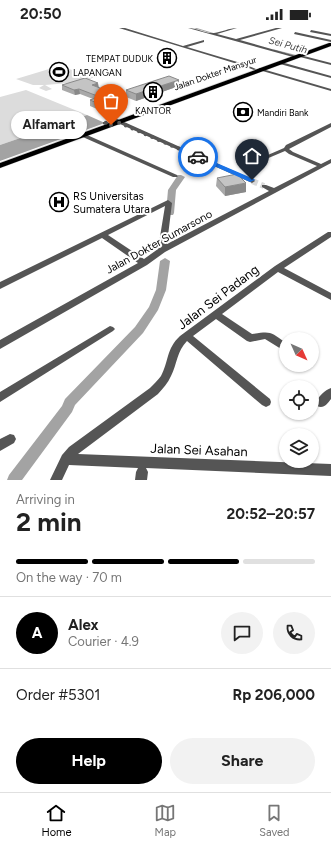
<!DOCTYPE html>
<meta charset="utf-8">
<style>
:root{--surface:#fff;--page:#f2f2f2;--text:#222;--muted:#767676;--line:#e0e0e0;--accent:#000}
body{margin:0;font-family:Figtree,sans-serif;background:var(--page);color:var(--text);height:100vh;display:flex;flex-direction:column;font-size:15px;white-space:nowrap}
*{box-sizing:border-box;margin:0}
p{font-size:13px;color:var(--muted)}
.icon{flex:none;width:22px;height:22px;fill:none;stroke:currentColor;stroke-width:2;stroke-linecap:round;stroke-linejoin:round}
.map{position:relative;height:452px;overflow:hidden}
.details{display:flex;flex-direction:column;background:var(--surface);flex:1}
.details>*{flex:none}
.needle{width:26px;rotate:135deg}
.buttons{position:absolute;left:279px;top:304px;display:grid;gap:8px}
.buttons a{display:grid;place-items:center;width:40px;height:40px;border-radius:50%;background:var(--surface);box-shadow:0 1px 3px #0004;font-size:20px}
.pin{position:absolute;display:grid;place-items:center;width:34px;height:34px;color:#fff;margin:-41px -17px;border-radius:50% 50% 50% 0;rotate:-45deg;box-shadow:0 0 4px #0007}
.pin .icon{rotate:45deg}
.courier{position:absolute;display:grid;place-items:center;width:40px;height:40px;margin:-20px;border:3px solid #1a73e8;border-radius:50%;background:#fff;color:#222;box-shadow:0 1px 5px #0007}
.bubble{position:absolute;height:28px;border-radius:14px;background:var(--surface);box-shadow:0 1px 3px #0004;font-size:13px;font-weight:700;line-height:28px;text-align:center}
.headline em{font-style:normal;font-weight:700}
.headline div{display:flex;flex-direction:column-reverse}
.headline{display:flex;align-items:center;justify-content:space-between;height:68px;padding:0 16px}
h1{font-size:26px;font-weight:700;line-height:30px}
.bar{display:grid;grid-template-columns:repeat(4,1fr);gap:6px 4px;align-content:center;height:48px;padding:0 16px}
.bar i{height:5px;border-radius:3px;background:var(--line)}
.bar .current{background:var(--accent)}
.bar p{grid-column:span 4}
.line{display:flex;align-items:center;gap:10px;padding:0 16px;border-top:1px solid var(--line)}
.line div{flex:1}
.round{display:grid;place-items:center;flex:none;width:42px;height:42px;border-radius:21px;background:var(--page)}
.action{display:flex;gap:8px;margin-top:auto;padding:8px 16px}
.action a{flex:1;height:46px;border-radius:24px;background:var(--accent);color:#fff;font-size:16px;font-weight:700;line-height:46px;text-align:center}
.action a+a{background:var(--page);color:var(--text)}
.status{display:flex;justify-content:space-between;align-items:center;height:28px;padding:0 20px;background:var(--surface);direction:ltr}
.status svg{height:11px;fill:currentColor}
.tabs{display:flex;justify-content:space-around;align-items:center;height:56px;border-top:1px solid var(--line);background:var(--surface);font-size:11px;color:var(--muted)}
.tabs a{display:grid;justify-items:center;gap:2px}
.tabs .current{color:var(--accent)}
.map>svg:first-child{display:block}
</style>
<div class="status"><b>20:50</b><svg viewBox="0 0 49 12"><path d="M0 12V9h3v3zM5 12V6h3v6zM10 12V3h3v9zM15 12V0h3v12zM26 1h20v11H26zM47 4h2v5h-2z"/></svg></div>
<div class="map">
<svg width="331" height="452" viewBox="0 0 331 452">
<rect width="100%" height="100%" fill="#fff"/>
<path fill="#dcdcdc" d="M59,38l36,11 -14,5 -36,3 7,4 -6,2 -7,-3 5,-3h-11l-17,-6z
M26,62l61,25 -87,30v-48z"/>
<path fill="#a3a3a3" d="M87,87l18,8 -105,38v-16z"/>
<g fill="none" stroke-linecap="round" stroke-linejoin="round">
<path stroke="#a3a3a3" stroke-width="1" d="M195,0l20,6
M274,22l24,6"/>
<path fill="#a3a3a3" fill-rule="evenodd" d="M178,147h3l4,2 -9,13 -2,23 -1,2h-6l-1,-2 2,-23z
M165,230l5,3 -4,29 -8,20 -15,23 -68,72 -3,7 -50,68h-15l2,-5 53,-69 3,-7 70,-72 14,-20 7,-17 4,-29z"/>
<path stroke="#d9d9d9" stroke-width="4" stroke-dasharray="4 2" stroke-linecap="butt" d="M246,36l4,1"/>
<path stroke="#d9d9d9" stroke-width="6" stroke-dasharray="6 3.5" stroke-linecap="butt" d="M252,153l12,5"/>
<g stroke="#dbdbdb" stroke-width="1">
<path id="primary" d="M329,15h2v3l-331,122v-5z"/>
</g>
<path fill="#555" fill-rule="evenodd" d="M119,0h6l58,18 21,-6v2l-17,5 57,17 12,5 -2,1 -10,-4z
M188,0c9,0 18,6 26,5 8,-1 15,-5 23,-5l-20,6 19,5 40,-11h6l-42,12 56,16 -3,1z
M311,2l20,4v2l-21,-4z
M295,4l36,8v2l-37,-8z
M300,27l31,8v2l-31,-8z
M281,34l50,14v2l-51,-14z
M259,40l72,21v2l-72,-21z
M113,89l141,63 1,1 -3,2 -2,-1 -139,-62v-2z
M103,94h4l7,3 -3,2 -8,-3z
M331,95v4l-42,22 4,3 28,12 10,-5v4l-166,89 -18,13 -147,84v-9l138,-77 -36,-25 -102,51v-7l168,-82 4,3 -5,41 102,-53 -7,-4v-2h4l8,3 43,-22 -28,-12 -4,-3 -26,11 -2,1 -3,-2 30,-13 2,-3zM165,178l-7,43 -14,10 -36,-24z
M78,103l99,44 1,1 -1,1h-4l-97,-43 -1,-1z
M328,204h3v5l-47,31 47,25v7l-53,-28 -56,42 30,20c20,-3 18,-2 34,9v9l-21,-13 -15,3 -3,-1 -31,-22 -23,17 77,63 1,3 -1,3 -4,2 -4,-2 -75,-64c-10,10 -10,23 -16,35 -3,7 -8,12 -13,18l-80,60 253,10v12l-185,-8 2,4 -1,8h-12l1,-8 2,-4 -69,-3 -7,15h-12l12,-25 7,-8 81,-59c4,-4 8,-8 11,-12 8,-15 5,-27 19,-40l95,-70z
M110,298l3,1 2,2 -2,2 -113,71v-10z
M331,360v11c-4,5 -7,10 -14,7l-2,-3c3,-6 10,-13 16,-15z
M10,406l4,1 2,4 -2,4 -14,8v-12z"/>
<use href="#primary" fill="#000" fill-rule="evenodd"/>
</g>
<path fill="#a9a9a9" d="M62,57l37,3 15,10 -5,1 6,3 1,6 -12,4 -14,-6v-6l3,-1 -13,-5 -5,1 -13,-5z
M179,58l-43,15 -10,-4v-7z
M217,150l29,14 -21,4 -9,-10z"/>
<path fill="#898989" d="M179,52v6l-43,15v-7z
M98,55l1,5 -7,-3z
M79,61l1,5 -5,1 -1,-5z
M113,65l1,5 -13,4v-5z
M115,74l1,6 -12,4v-6z
M246,155v9l-21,4v-9z"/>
<path fill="#c4c4c4" stroke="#898989" d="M169,48l10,4 -43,14 -10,-4z
M85,50l13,5 -6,2 21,8 -11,4h-2l-21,-8 -5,1 -12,-5z
M101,68l14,6 -11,4 -14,-6z
M237,146l9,9 -21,4 -8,-9z"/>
<path fill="#1a73e8" d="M198,127l56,24 1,1 -5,2 -54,-24z"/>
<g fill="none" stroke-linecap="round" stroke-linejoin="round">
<path stroke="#595959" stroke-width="4" stroke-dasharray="0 7.2" d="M111,97l-6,-2 8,-3 85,37"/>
</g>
<defs>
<g id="building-ring" transform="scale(1)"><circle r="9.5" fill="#fff" stroke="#000" stroke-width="1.5"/><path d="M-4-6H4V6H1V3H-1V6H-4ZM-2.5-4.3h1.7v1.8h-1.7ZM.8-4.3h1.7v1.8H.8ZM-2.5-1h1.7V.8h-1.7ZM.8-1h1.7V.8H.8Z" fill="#000"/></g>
<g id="stadium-ring" transform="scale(1)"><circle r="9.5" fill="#fff" stroke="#000" stroke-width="1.5"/><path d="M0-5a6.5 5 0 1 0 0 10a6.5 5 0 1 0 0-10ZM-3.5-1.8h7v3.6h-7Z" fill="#000"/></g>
<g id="bank-ring" transform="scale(1)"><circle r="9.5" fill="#fff" stroke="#000" stroke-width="1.5"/><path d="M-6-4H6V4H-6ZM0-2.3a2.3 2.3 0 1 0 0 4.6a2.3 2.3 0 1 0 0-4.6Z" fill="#000"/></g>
<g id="hospital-ring" transform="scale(1)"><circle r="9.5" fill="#fff" stroke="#000" stroke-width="1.5"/><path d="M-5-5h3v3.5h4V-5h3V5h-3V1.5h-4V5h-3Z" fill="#000"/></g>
</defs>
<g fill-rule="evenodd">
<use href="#building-ring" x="167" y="30"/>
<use href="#stadium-ring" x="59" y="44"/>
<use href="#building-ring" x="153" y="64"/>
<use href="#bank-ring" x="243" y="84"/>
<use href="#hospital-ring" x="59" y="174"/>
</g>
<g text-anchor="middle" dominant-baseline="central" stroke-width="4" stroke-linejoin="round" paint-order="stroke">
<g font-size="9" fill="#000" stroke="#fff" text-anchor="start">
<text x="153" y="30" text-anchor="end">TEMPAT DUDUK</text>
<text x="73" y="44">LAPANGAN</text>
<text x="153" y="82" text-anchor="middle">KANTOR</text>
<text x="257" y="84">Mandiri Bank</text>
</g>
<g font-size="9" fill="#000" stroke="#fff">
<text transform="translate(215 45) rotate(-19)">Jalan Dokter Mansyur</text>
</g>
<g font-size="10" font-style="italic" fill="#444" stroke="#fff">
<text transform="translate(288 17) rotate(15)">Sei Putih</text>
</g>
<g font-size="11" fill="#000" stroke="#fff" text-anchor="start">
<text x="73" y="168">RS Universitas<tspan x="73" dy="13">Sumatera Utara</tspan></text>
</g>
<g font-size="11" fill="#000" stroke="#fff">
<text transform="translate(159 214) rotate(-29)">Jalan Dokter Sumarsono</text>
</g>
<g font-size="13" fill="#000" stroke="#fff">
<text transform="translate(218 269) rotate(-37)">Jalan Sei Padang</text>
<text transform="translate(199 422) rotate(2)">Jalan Sei Asahan</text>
</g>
</g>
</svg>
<div class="buttons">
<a><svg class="needle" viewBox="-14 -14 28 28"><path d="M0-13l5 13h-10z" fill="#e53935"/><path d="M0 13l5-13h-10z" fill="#767676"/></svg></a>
<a><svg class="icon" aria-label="locate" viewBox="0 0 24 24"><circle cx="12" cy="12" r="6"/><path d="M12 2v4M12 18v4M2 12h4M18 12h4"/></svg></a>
<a><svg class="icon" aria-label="layers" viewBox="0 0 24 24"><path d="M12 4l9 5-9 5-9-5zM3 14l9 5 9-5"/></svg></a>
</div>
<div class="pin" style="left:111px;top:97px;background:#ea580c"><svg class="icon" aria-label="bag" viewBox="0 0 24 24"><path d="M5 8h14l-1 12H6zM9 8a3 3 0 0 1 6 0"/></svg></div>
<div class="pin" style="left:252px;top:152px;background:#1f2937"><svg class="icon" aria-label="home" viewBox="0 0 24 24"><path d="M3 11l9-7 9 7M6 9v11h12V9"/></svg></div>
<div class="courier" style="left:198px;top:129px"><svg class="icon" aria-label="car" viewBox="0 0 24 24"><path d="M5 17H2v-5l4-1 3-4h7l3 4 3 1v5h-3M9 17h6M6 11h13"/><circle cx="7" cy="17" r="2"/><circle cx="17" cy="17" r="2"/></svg></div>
<div class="bubble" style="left:11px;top:83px;width:76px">Alfamart</div>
</div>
<section class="details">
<div class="headline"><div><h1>2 min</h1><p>Arriving in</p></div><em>20:52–20:57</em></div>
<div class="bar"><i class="current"></i><i class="current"></i><i class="current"></i><i></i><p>On the way · 70 m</p></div>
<div class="line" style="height:72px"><b class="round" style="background:var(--accent);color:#fff">A</b><div><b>Alex</b><p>Courier · 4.9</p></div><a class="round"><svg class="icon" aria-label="chat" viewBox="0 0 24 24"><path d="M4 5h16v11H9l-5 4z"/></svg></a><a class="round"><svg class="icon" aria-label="phone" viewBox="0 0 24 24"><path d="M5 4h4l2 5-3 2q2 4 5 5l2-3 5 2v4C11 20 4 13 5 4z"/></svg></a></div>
<div class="line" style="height:52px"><div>Order #5301</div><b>Rp 206,000</b></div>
<div class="action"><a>Help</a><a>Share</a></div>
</section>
<nav class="tabs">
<a class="current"><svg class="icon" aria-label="home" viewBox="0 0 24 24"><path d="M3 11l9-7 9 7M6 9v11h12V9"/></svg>Home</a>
<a><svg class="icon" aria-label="map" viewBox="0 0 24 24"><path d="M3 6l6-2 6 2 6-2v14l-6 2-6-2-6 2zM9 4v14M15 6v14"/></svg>Map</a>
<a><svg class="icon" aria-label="saved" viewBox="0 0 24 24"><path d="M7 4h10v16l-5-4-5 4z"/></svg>Saved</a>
</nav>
